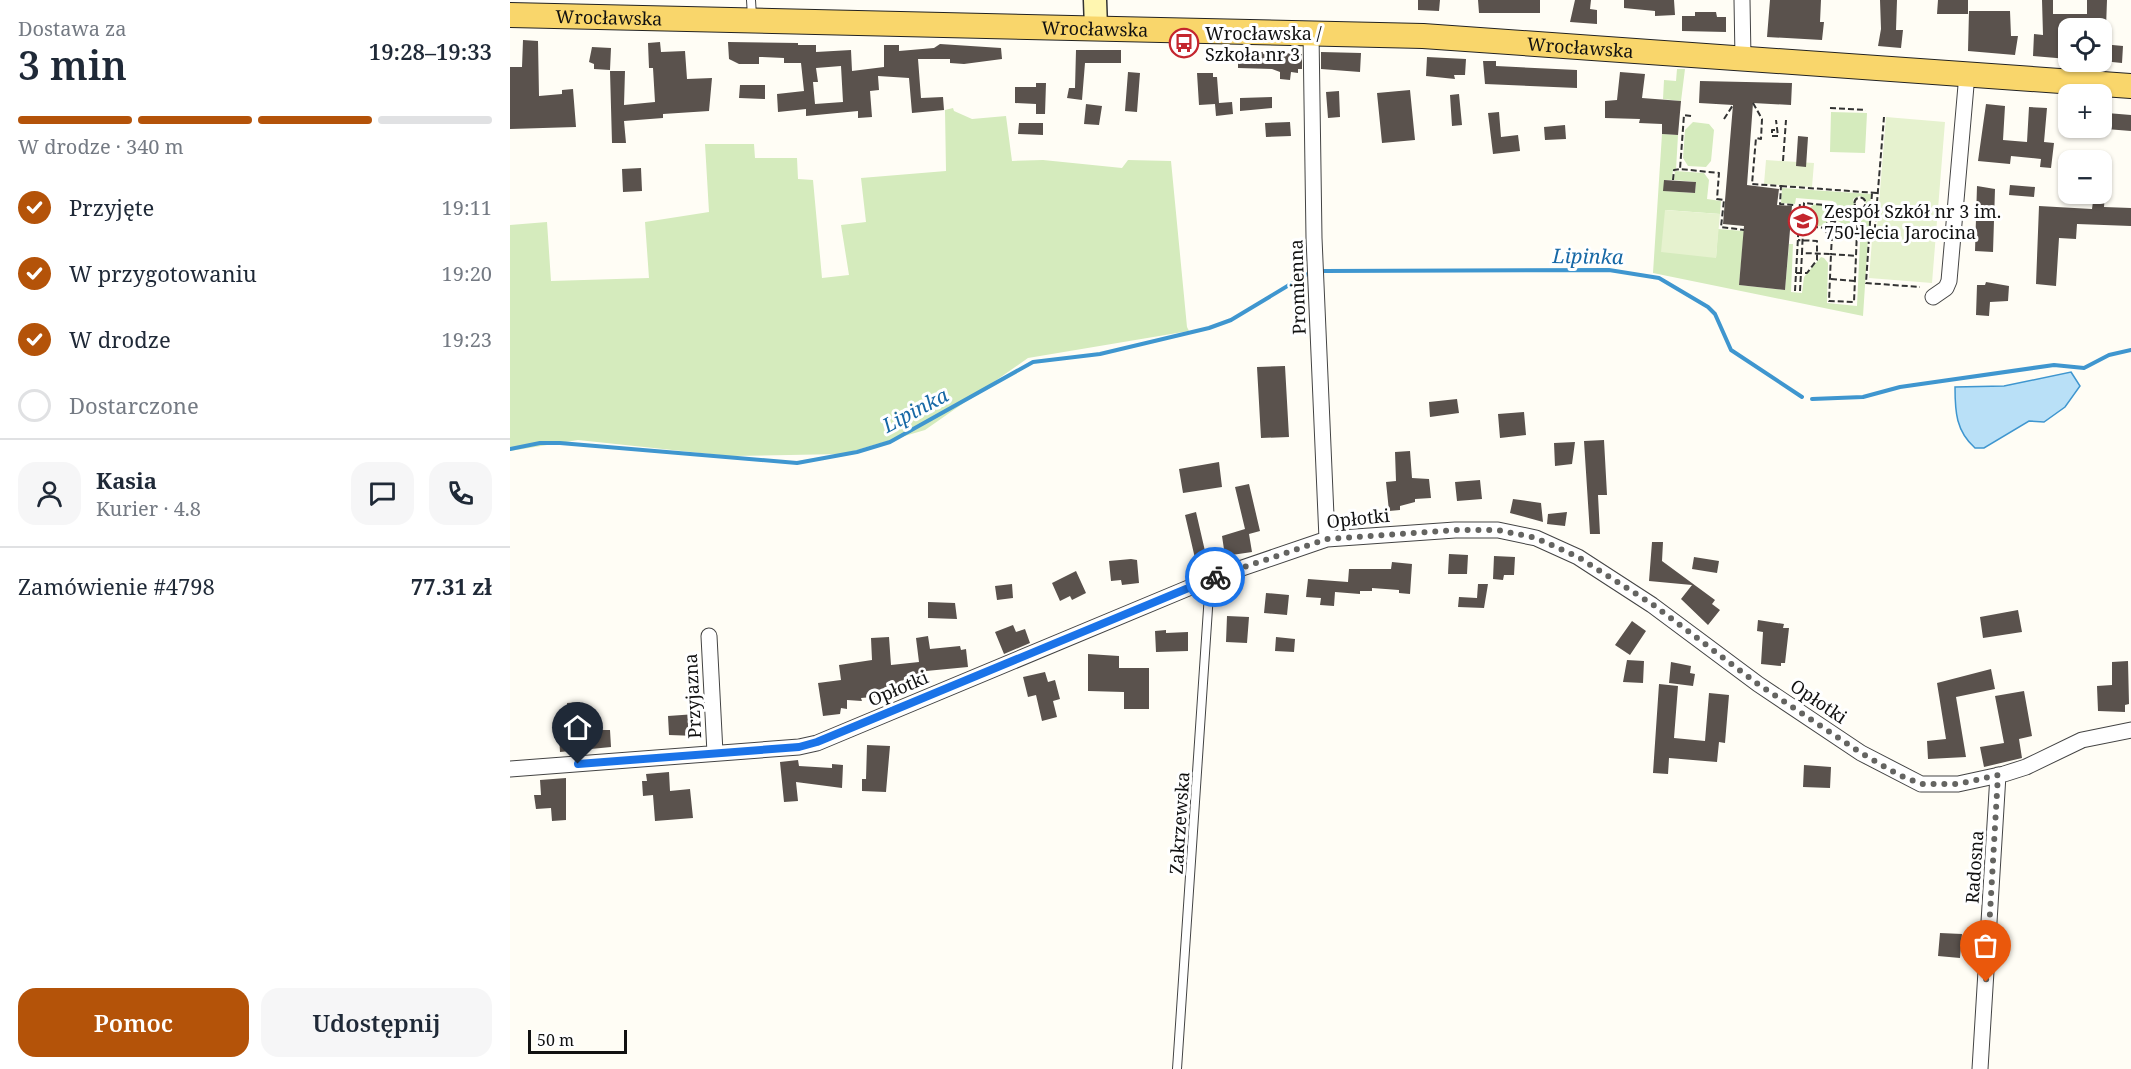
<!DOCTYPE html>
<html lang="pl">
<meta charset="utf-8">
<style>
:root{--surface:#fff;--page:#f6f6f7;--text:#1f2937;--muted:#747a83;--line:#e0e1e3;--accent:#b45309}
body{margin:0;font-family:"Noto Serif",serif;background:var(--page);color:var(--text);height:100vh;display:flex;flex-direction:column;font-size:22px;white-space:nowrap}
*{box-sizing:border-box;margin:0}
p{font-size:20px;color:var(--muted)}
.icon{flex:none;width:33px;height:33px;fill:none;stroke:currentColor;stroke-width:2;stroke-linecap:round;stroke-linejoin:round}
.map{position:relative;flex:1;overflow:hidden}
.side{display:flex;flex-direction:column;background:var(--surface);width:510px}
.side>*{flex:none}
.buttons{position:absolute;left:1548px;top:18px;display:grid;gap:12px}
.buttons a{display:grid;place-items:center;width:54px;height:54px;border-radius:12px;background:var(--surface);box-shadow:0 2px 4px #0004;font-size:30px}
.scale{position:absolute;left:18px;bottom:15px;width:99px;box-sizing:border-box;padding-left:6px;border:3px solid #111;border-top:0;font-size:16px;line-height:21px;white-space:nowrap;color:#111;-webkit-text-stroke:4px #fff;paint-order:stroke}
.pin{position:absolute;display:grid;place-items:center;width:51px;height:51px;color:#fff;margin:-62px -26px;border-radius:50% 50% 50% 0;rotate:-45deg;box-shadow:0 0 6px #0007}
.pin .icon{rotate:45deg}
.courier{position:absolute;display:grid;place-items:center;width:60px;height:60px;margin:-30px;border:4px solid #1a73e8;border-radius:50%;background:#fff;color:#222;box-shadow:0 2px 8px #0007}
.summary em{font-style:normal;font-weight:600}
.summary div{display:flex;flex-direction:column-reverse}
.summary{display:flex;align-items:center;justify-content:space-between;height:102px;padding:0 18px}
h1{font-size:39px;font-weight:600;line-height:45px}
.bar{display:grid;grid-template-columns:repeat(4,1fr);gap:9px 6px;align-content:center;height:72px;padding:0 18px}
.bar i{height:8px;border-radius:4px;background:var(--line)}
.bar .selected{background:var(--accent)}
.bar p{grid-column:span 4}
.line{display:flex;align-items:center;gap:15px;padding:0 18px;border-top:2px solid var(--line)}
.line div{flex:1}
.round{display:grid;place-items:center;flex:none;width:63px;height:63px;border-radius:18px;background:var(--page)}
ol{padding:0 18px;list-style:none}
li{display:flex;align-items:center;gap:18px;height:66px}
li p{margin-inline-start:auto}
li .icon{padding:6px;border-radius:50%;background:var(--accent);color:#fff;stroke-width:4}
li:last-child{color:var(--muted)}
li i{width:33px;height:33px;border:3px solid var(--line);border-radius:50%}
.button{display:flex;gap:12px;margin-top:auto;padding:12px 18px}
.button a{flex:1;height:69px;border-radius:18px;background:var(--accent);color:#fff;font-size:24px;font-weight:600;line-height:69px;text-align:center}
.button a+a{background:var(--page);color:var(--text)}
main{display:flex;flex:1;min-height:0}
.map>svg:first-child{display:block}
</style>
<main>
<section class="side">
<div class="summary"><div><h1>3 min</h1><p>Dostawa za</p></div><em>19:28–19:33</em></div>
<div class="bar"><i class="selected"></i><i class="selected"></i><i class="selected"></i><i></i><p>W drodze · 340 m</p></div>
<ol>
<li><svg class="icon" aria-label="check" viewBox="0 0 24 24"><path d="M5 12l5 5 9-10"/></svg>Przyjęte<p>19:11</p></li>
<li><svg class="icon" aria-label="check" viewBox="0 0 24 24"><path d="M5 12l5 5 9-10"/></svg>W przygotowaniu<p>19:20</p></li>
<li><svg class="icon" aria-label="check" viewBox="0 0 24 24"><path d="M5 12l5 5 9-10"/></svg>W drodze<p>19:23</p></li>
<li><i></i>Dostarczone</li>
</ol>
<div class="line" style="height:108px"><a class="round"><svg class="icon" aria-label="person" viewBox="0 0 24 24"><circle cx="12" cy="8" r="4"/><path d="M4 21q1-7 8-7t8 7"/></svg></a><div><b>Kasia</b><p>Kurier · 4.8</p></div><a class="round"><svg class="icon" aria-label="chat" viewBox="0 0 24 24"><path d="M4 5h16v11H9l-5 4z"/></svg></a><a class="round"><svg class="icon" aria-label="phone" viewBox="0 0 24 24"><path d="M5 4h4l2 5-3 2q2 4 5 5l2-3 5 2v4C11 20 4 13 5 4z"/></svg></a></div>
<div class="line" style="height:78px"><div>Zamówienie #4798</div><b>77.31 zł</b></div>
<div class="button"><a>Pomoc</a><a>Udostępnij</a></div>
</section>
<div class="map">
<svg width="1621" height="1069" viewBox="0 0 1621 1069">
<rect width="100%" height="100%" fill="#fffdf5"/>
<path fill="#d5ebbd" d="M1167,69h8l-4,32 -18,-2 1,-19 12,1z
M443,108l1,3 18,8 34,-3 6,45 31,-1 79,8 6,-8 43,1 16,166 2,4 -161,27 -103,72 -82,24 -114,2 -151,-16 -68,11v-226l37,-3 4,59 98,-3 -4,-56 64,-10 -4,-68h49l1,14h42l1,21 15,1 9,98 27,-3 -8,-50 25,-3 -5,-44 85,-7 -1,-61z
M1321,112l36,1 -2,40 -35,-1z
M1183,122l16,2 5,6 -3,31 -5,6 -18,-1 -5,-8 2,-28z
M1152,134l16,1 -2,35h-3l-1,10h-8v11l31,2 1,-11 -22,-2 1,-9 29,2 5,7 -2,19 14,2 -1,13 -54,-4 50,48 2,-29 26,2 -5,54 46,5 4,-46h4l-2,48 11,1 2,-16 17,-20 3,1 4,5 -1,40 30,3 4,-85 4,-6 -3,-6 4,-4 -1,-7 -5,-2 -7,3 3,10 -4,7 4,5 -9,5 -11,-6 1,-15 -4,-4 -37,-3 -1,6 -14,-1 1,-15 89,6 -8,122 -210,-43z
M1297 215a11 11 0 1 1 22 0a11 11 0 1 1-22 0Z"/>
<path fill="#e6f2cf" d="M1376,117l59,5 -13,161 -63,-5 3,-38h4z
M1256,160l48,3 -2,24 -48,-3z
M1155,210l55,4 -4,44 -55,-6z"/>
<path fill="#b9e0f7" stroke="#3f96cf" stroke-width="1.5" d="M1561,372l9,14 -15,21 -21,15 -15,-1 -45,27h-9c-19,-17 -20,-36 -20,-61l49,-1z"/>
<g fill="none" stroke-linecap="round" stroke-linejoin="round">
<path stroke="#3f96cf" stroke-width="4" d="M814,271l285,-1 50,8 49,29 7,7 16,36 71,47
M1302,399l51,-2 37,-10 154,-22 30,3 25,-13 22,-5
M0,449l30,-6h20l237,20 60,-11 33,-10 143,-80 67,-8 109,-26 22,-8 78,-47"/>
</g>
<path fill="#5a524d" fill-rule="evenodd" d="M908,0h22l-1,11 -21,-1z
M968,0h62v13h-61z
M1065,0h16l-1,9 7,1v14l-27,-2z
M1114,0h50l1,15 -20,1v-5l-31,-3z
M1260,0h51l-1,22h4l-2,18 -55,-3z
M1370,0h17l-1,30h7l-2,18 -23,-2 3,-17z
M1428,0h30v14h-31z
M1532,0h11v14h34v-14h20l-1,28h-38v31l-35,-3 1,-22 9,1z
M1459,11h41l1,25h7l-3,19 -47,-4z
M1185,12h21l1,5h9v15l-44,-1v-15h13z
M13,40l15,1 1,55 23,-2v-4l11,-1 3,38 -66,2v-62h12z
M150,42l1,10 24,-1 2,28 25,-1 -3,33 -46,3v4l-39,3 2,22h-14l-2,-72h15l-1,34 31,-3 -2,-34h-4l-1,-25z
M218,42l70,1v2h18v7l35,-2 1,21 32,-4v-22h15v6l35,-3 6,-4 61,4 1,11 -38,5 -14,-1v-4h-32l3,39 22,-1 1,13 -32,3 -3,-35 -31,-2 1,14 -9,1 2,26 -14,1v-7l-52,5v-7l-28,3 -1,-18 27,-3 -3,-28h-17v-5l-22,-1h-3v7h-20l-10,-5zM331,66l2,36 -28,2 -2,-22h5l-2,-14z
M1592,44l21,2 -1,17 -20,-2z
M82,47l19,1 -1,22 -16,-1v-5l-5,-2z
M566,50h45v13h-36l-3,37 -15,-2 2,-10h6z
M728,51l64,3v15h-4v4l-7,-1 -1,8 -10,-1v-7l-8,-3 -34,-1z
M811,52l40,1 -1,19 -39,-3z
M917,57l39,2 -1,16h-11l1,4 -29,-3z
M973,61h13v5l81,4v18l-92,-4z
M618,72l12,1 -3,39 -12,-1z
M1110,72l25,2 -3,24 39,3 -3,34 -16,-1v-10l-23,-1 1,-4 -35,-1v-17l12,-1z
M687,73h16v4h4l2,26 13,-1 1,12 -17,2 -1,-12 -16,1z
M1190,81l92,2 -1,22 -38,-2 -6,82 32,4 -2,16 15,1 -7,84 -46,-5 5,-59 -21,-2 10,-119 -34,-2z
M526,83h10l-1,31h-9v-10l-21,-1v-16h21z
M230,85h25v14l-26,-1z
M900,90l5,50 -33,3 -5,-50z
M829,91l1,26 -12,1 -2,-26z
M949,94l3,31 -10,1 -2,-31z
M762,97v11l-32,3v-13z
M576,104l16,2 -3,19 -15,-1z
M1476,104l19,2 -2,34 24,2 2,-35 18,1 -3,34 10,1 -3,25 -11,-1 1,-8 -30,-3 -1,8 -32,-3z
M989,112l2,25 17,-2 2,16 -27,3 -5,-41z
M1597,113l24,2v16l-25,-2z
M780,122l1,14 -25,1 -1,-14z
M509,123h24v12l-25,-1z
M1055,125l1,14 -21,1 -1,-13z
M1288,136l10,1 -2,30 -10,-1z
M131,168l1,23 -19,1 -1,-23z
M1154,180l32,2 -1,11 -32,-2z
M1500,185l25,2 -1,10 -25,-2z
M1467,186l18,3 -2,63 -18,-1z
M1584,194h11l-1,13 27,1v18l-54,-2 -1,15 -17,-1 -3,48 -20,-2 3,-78 53,3z
M1476,282l23,4 -1,15 -18,1 -1,14 -13,-1 1,-30h8z
M775,366l4,71 -28,1 -4,-71z
M947,399l2,14 -29,4 -1,-15z
M1014,412l2,23 -26,3 -2,-24z
M1094,440l3,55h-9l2,39h-10l-6,-93z
M1065,442l-3,22 -17,2 -1,-23z
M900,451l2,27 17,1 2,19 -16,1v3l-15,4v4l-11,1 -3,-29 10,-1 -1,-29z
M709,462l3,25 -39,6 -4,-24z
M970,480l2,19 -25,2 -2,-19z
M739,484l11,47 -11,3 3,18 -27,4 -3,-20 23,-7 -10,-42z
M1003,499l28,4 2,19 -33,-9z
M686,512l12,52 -11,3 -12,-52z
M1057,512l-2,14 -18,-2 1,-10z
M1142,542h11l-1,19 53,39 -3,4 8,6 -12,15 -27,-26 11,-14 -43,-4z
M939,554l19,1 -1,19h-19z
M984,556l21,1 -1,18h-10l-1,5 -10,-1z
M1184,557l25,4 -2,12 -25,-4z
M621,559l6,1 2,23 -17,2 -1,-5 -10,1 -2,-20z
M882,562l20,2 -2,30 -11,-1v-3l-27,-2v3h-12v3l-25,-2 -1,14 -14,-1 1,-7 -15,-1 2,-18 40,3 1,-13h42z
M566,571l10,22 -14,7 -2,-4 -10,5 -8,-18z
M502,584l1,14 -16,2 -2,-14z
M968,584h10l-4,24 -26,-1 1,-10 18,1z
M756,593l23,2 -2,20 -23,-2z
M418,602l27,1 2,16 -29,-1z
M1508,610l4,22 -39,6 -3,-21z
M717,616l22,1 -2,26 -21,-1z
M1248,620l26,4 -1,4h6l-4,35h-4v3l-20,-2 2,-32 -6,-1z
M1122,621l14,10 -16,24 -15,-10z
M503,625l3,7 9,-3 5,14 -26,11 -9,-22z
M656,630v3l22,-1v19l-32,1 -1,-21z
M418,636l2,13 30,-3 1,4 5,-1 2,18 -42,4 1,10 -33,4 1,10 -34,3 1,3 -15,-1v9l-6,-1 -1,6 -17,2 -5,-33 23,-3 -2,-15 33,-5 -1,-22 18,-1 2,28 28,-3 -3,-24z
M766,637l19,2 -1,13 -19,-1z
M578,654l31,2v12h30v41h-25v-17l-36,-1z
M1117,660l17,1 -1,22 -20,-1z
M1618,661l1,43 -4,1v7l-27,-1 -1,-25 15,-1v-23z
M1161,662l20,4 -1,7 5,1 -2,12 -24,-3z
M1481,669l4,20 -39,8 10,60 -38,2 -1,-18 19,-2 -9,-56z
M535,672l3,10 7,-2 5,19 -7,2 4,16 -15,4 -6,-26 -8,2 -5,-20z
M1149,684l19,2 -4,52 31,3 4,-48 20,2 -4,48 -6,-1 -2,20 -48,-4 -1,16 -15,-1z
M1514,691l8,45 -13,3 3,19 -38,9 -4,-20 24,-4 -9,-47z
M70,702l1,17 19,-2 1,13h9l1,17 -51,5 -1,-17h5l-1,-15h5l-1,-17z
M186,714l1,22 -28,-1 -1,-19z
M357,745l23,1 -4,46 -24,-1v-12h4z
M288,760l1,6 33,2v-4l11,1 -1,23 -46,-6 2,19 -14,1 -4,-40z
M1294,765l27,2 -1,21 -27,-1z
M159,772l1,19 20,-2 3,29 -38,3 -2,-26 -10,1 -1,-15h5l-1,-7z
M56,778v42l-14,1 -1,-13 -15,1 -2,-14h7l-1,-15z
M1430,933l22,1 -2,24 -22,-2z"/>
<g fill="none" stroke-linecap="round" stroke-linejoin="round">
<g stroke="#444" stroke-width="10">
<path id="lane" d="M241,0l1,16
M667,1069l33,-490"/>
</g>
<g stroke="#444" stroke-width="17">
<path id="street" d="M1232,0l1,58
M801,33l3,205 13,301
M1423,297l13,-9 3,-7 18,-207
M199,636l6,117
M0,769l289,-22 18,-4 393,-164 117,-40 128,-9h43l38,8 42,19 74,48 106,79 103,69 60,31h37l46,-10 22,-7 56,-27 49,-10
M1470,1069l18,-294"/>
</g>
<g stroke="#333" stroke-width="25">
<path id="secondary" d="M585,0l1,28"/>
</g>
<g stroke="#222" stroke-width="26">
<g id="primary">
<path id="s1" d="M0,15l913,21 708,50"/>
</g>
</g>
<path stroke="#333" stroke-width="2" stroke-dasharray="6 3" stroke-linecap="butt" d="M1243,103l9,16 -1,20 -5,-1 -4,46 29,2 -1,18 15,1
M1320,108l36,2
M1181,116l-7,-1 -4,54 39,4 -2,26 7,1 -3,27 23,3
M1214,119l9,-14
M1265,130h-3v6h6l-2,-16
M1273,161l3,-41
M1163,180l1,-10 6,-1
M1271,186l96,7
M1362,193l-6,90 54,4
M1344.5 203a5.5 5.5 0 1 1 11 0a5.5 5.5 0 1 1-11 0Z
M1343.5 214a5.5 5.5 0 1 1 11 0a5.5 5.5 0 1 1-11 0Z
M1323,221l1,-15 -30,-3 -2,50 29,1 -2,47 25,1 2,-46
M1315 228a7 7 0 1 1 14 0a7 7 0 1 1-14 0Z
M1293,226l23,2
M1329,229l18,1 1,-10
M1322,235l-1,19 25,2 1,-26
M1364,239l10,-122
M1286,273h11l10,-13v-19l-19,-1
M1321,279l24,2
M1285,291l5,-89
M1290,291l2,-38"/>
<use href="#lane" stroke="#fff" stroke-width="8"/>
<use href="#street" stroke="#fff" stroke-width="15"/>
<use href="#secondary" stroke="#fff6b0" stroke-width="22"/>
<use href="#primary" stroke="#f9d66b" stroke-width="24"/>
</g>
<g fill="none" stroke-linecap="round" stroke-linejoin="round">
<path stroke="#646461" stroke-width="6" stroke-dasharray="0 10.8" d="M705,577l112,-38 128,-9h43l38,8 42,19 74,47 106,80 103,69 38,22 22,9h37l40,-9 -12,207"/>
<path stroke="#1a73e8" stroke-width="8" d="M68,764l221,-17 18,-5 398,-165"/>
</g>
<defs>
<g id="bus-ring" transform="scale(1.5)"><circle r="9.5" fill="#fff" stroke="#c4262e" stroke-width="1.5"/><path d="M-5-6H5V4H4V6H2V4H-2V6H-4V4H-5ZM-3.5-4V0h7V-4ZM-3.5 1.2v1.5H-2V1.2ZM2 1.2v1.5H3.5V1.2Z" fill="#c4262e"/></g>
<g id="school-ring" transform="scale(1.5)"><circle r="9.5" fill="#fff" stroke="#c4262e" stroke-width="1.5"/><path d="M0-5L7-2L0 1L-7-2ZM-4 1L0 2.5L4 1V4Q0 6-4 4Z" fill="#c4262e"/></g>
</defs>
<g fill-rule="evenodd">
<use href="#bus-ring" x="674" y="43"/>
<use href="#school-ring" x="1293" y="221"/>
</g>
<g text-anchor="middle" dominant-baseline="central" stroke-width="6" stroke-linejoin="round" paint-order="stroke">
<g font-size="18" fill="#111" stroke="#fff">
<text stroke="none"><textPath href="#s1" startOffset="99">Wrocławska</textPath></text>
<text stroke="none"><textPath href="#s1" startOffset="585">Wrocławska</textPath></text>
<text stroke="none"><textPath href="#s1" startOffset="1071">Wrocławska</textPath></text>
<text transform="translate(787 287) rotate(-92)">Promienna</text>
<text transform="translate(848 518) rotate(-6)">Opłotki</text>
<text transform="translate(388 688) rotate(-23)">Opłotki</text>
<text transform="translate(182 696) rotate(-93)">Przyjazna</text>
<text transform="translate(1309 701) rotate(34)">Opłotki</text>
<text transform="translate(669 823) rotate(-86)">Zakrzewska</text>
<text transform="translate(1464 867) rotate(-86)">Radosna</text>
</g>
<g font-size="18" fill="#111" stroke="#fff" text-anchor="start">
<text x="695" y="33">Wrocławska /<tspan x="695" dy="21">Szkoła nr 3</tspan></text>
<text x="1314" y="211">Zespół Szkół nr 3 im.<tspan x="1314" dy="21">750-lecia Jarocina</tspan></text>
</g>
<g font-size="20" font-style="italic" fill="#1768a6" stroke="#fff">
<text transform="translate(1078 256) rotate(1)">Lipinka</text>
<text transform="translate(405 410) rotate(-28)">Lipinka</text>
</g>
</g>
</svg>
<div class="buttons">
<a><svg class="icon" aria-label="locate" viewBox="0 0 24 24"><circle cx="12" cy="12" r="6"/><path d="M12 2v4M12 18v4M2 12h4M18 12h4"/></svg></a>
<a>+</a>
<a>−</a>
</div>
<div class="scale">50 m</div>
<div class="pin" style="left:1476px;top:982px;background:#ea580c"><svg class="icon" aria-label="bag" viewBox="0 0 24 24"><path d="M5 8h14l-1 12H6zM9 8a3 3 0 0 1 6 0"/></svg></div>
<div class="pin" style="left:68px;top:764px;background:#1f2937"><svg class="icon" aria-label="home" viewBox="0 0 24 24"><path d="M3 11l9-7 9 7M6 9v11h12V9"/></svg></div>
<div class="courier" style="left:705px;top:577px"><svg class="icon" aria-label="bike" viewBox="0 0 24 24"><circle cx="6" cy="16" r="4"/><circle cx="18" cy="16" r="4"/><path d="M6 16l4-8h5l3 8M10 8l3 8H6M13 5h3"/></svg></div>
</div>
</main>
